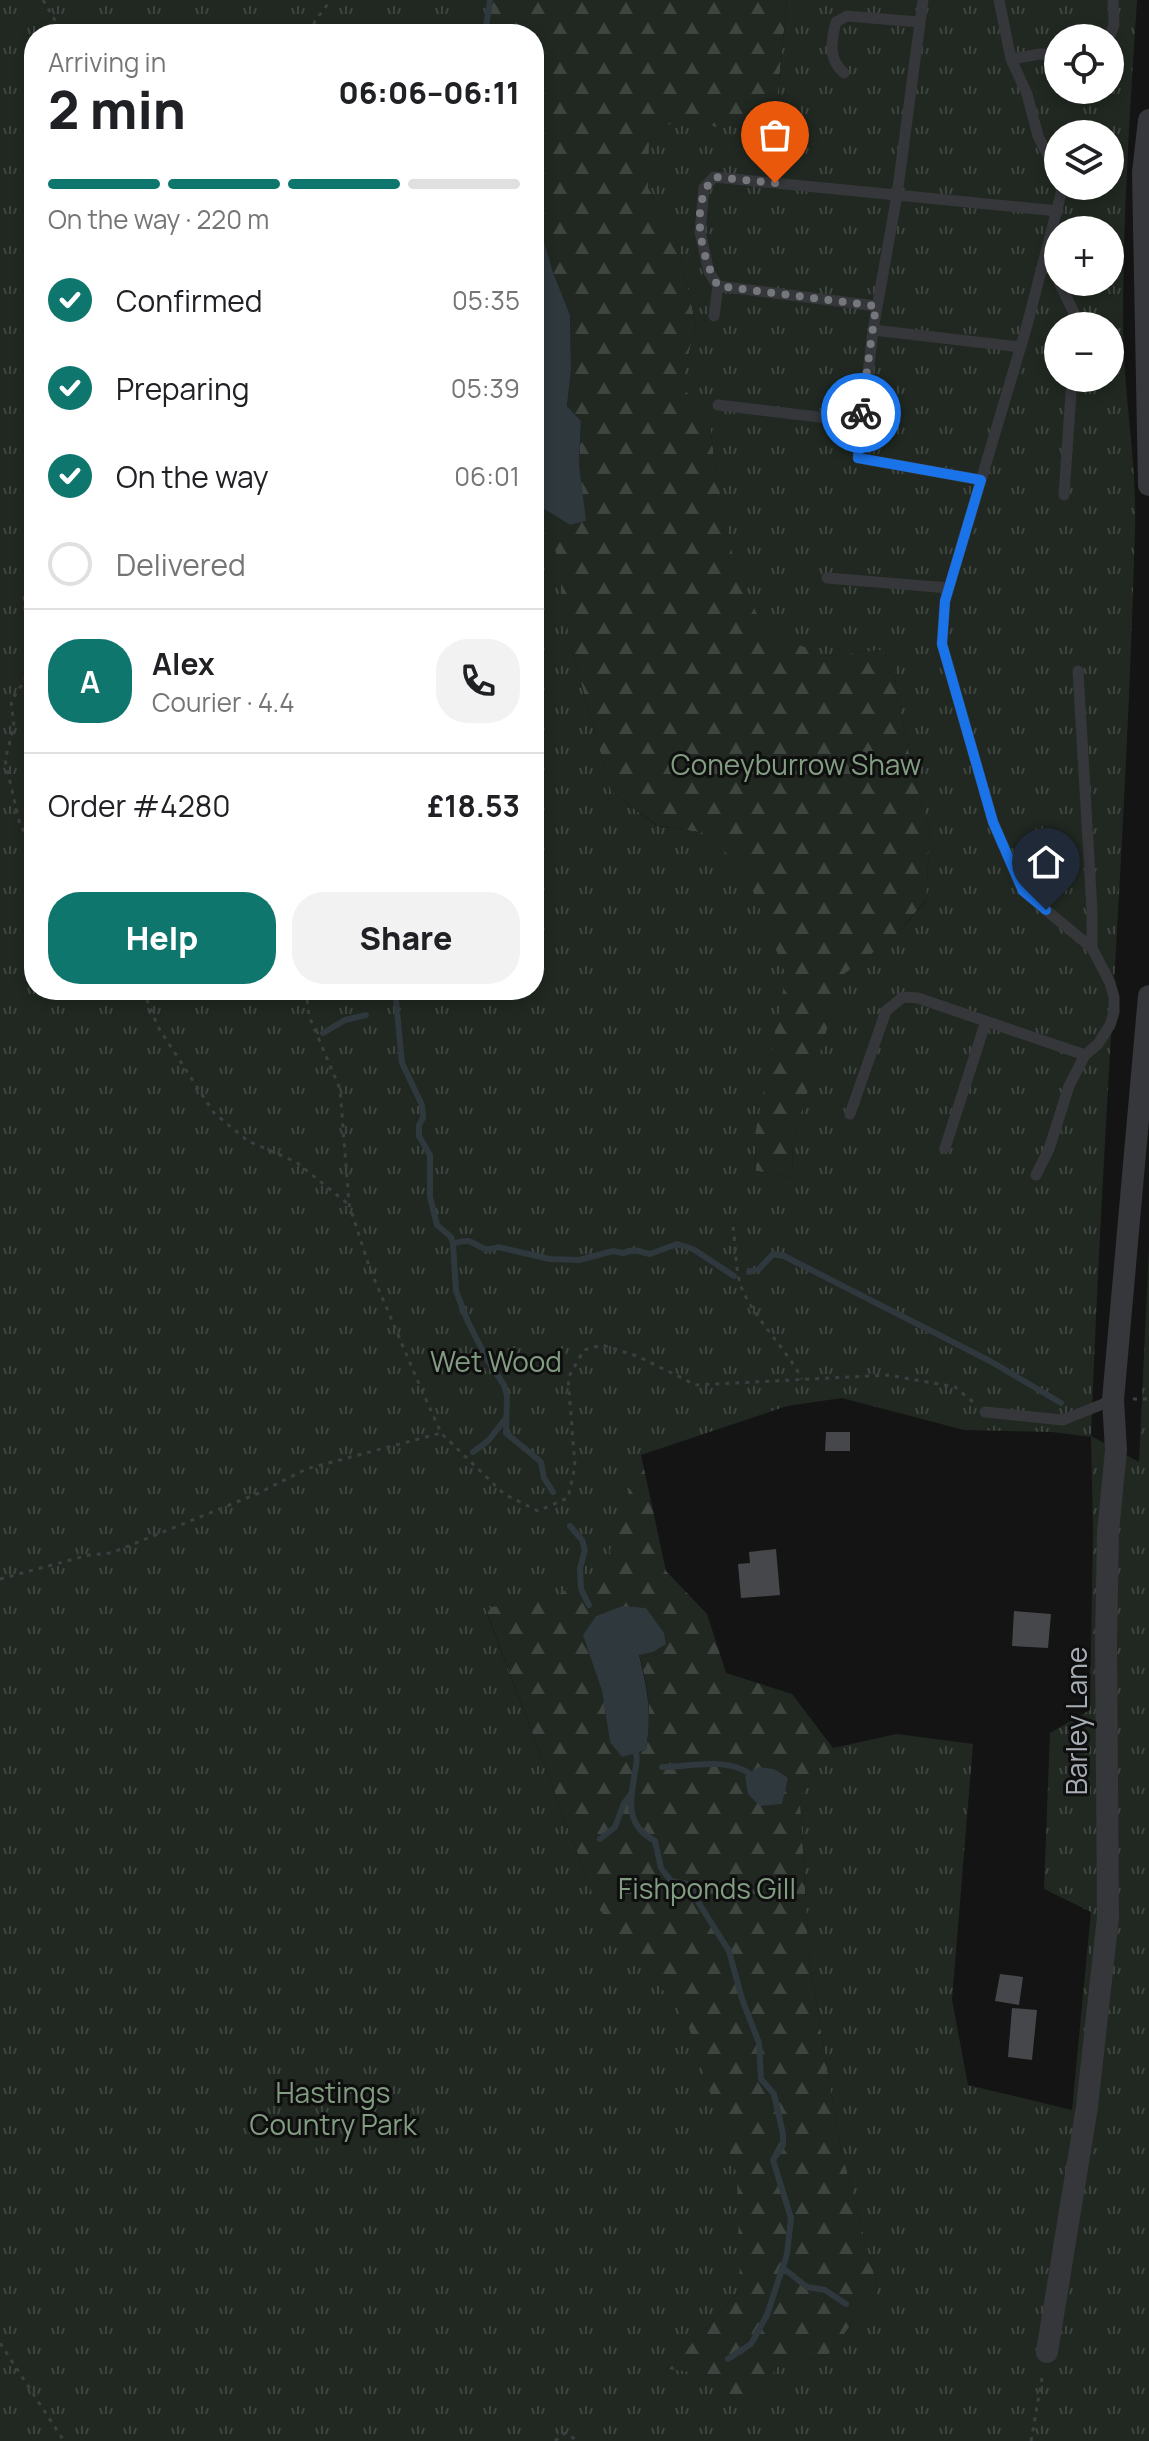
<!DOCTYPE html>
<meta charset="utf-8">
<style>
:root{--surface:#fff;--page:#f2f2f2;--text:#202124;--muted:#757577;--line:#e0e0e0;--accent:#0f766e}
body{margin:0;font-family:Manrope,sans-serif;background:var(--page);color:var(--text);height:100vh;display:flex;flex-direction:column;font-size:30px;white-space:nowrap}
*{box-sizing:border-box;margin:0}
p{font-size:26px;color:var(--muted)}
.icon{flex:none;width:44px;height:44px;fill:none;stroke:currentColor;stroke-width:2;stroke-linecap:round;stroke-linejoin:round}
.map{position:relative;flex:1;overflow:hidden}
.panel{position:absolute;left:24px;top:24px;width:520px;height:976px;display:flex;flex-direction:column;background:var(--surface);border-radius:32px;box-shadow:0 4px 12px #0003}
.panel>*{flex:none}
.buttons{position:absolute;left:1044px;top:24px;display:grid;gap:16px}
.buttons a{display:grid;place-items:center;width:80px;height:80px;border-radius:50%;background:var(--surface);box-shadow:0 4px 12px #0003;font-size:40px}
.pin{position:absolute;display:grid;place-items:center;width:68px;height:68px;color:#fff;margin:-82px -34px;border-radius:50% 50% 50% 0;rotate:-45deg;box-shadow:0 0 8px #0007}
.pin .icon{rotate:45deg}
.courier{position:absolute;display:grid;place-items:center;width:80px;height:80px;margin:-40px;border:6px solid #1a73e8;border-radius:50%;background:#fff;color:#222;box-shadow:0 2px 10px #0007}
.summary em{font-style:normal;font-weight:800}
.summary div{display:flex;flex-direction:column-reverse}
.summary{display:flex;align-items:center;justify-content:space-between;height:136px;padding:0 24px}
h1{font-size:52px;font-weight:800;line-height:60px}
.bar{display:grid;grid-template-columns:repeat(4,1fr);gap:12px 8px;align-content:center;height:96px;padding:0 24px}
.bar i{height:10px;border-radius:6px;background:var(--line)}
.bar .selected{background:var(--accent)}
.bar p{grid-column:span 4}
.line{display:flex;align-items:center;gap:20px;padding:0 24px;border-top:2px solid var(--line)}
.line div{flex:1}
.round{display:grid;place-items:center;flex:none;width:84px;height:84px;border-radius:32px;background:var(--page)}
ol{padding:0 24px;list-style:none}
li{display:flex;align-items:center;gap:24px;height:88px}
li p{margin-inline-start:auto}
li .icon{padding:8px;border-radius:50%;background:var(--accent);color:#fff;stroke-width:4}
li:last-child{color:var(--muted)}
li i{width:44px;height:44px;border:4px solid var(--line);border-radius:50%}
.button{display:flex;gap:16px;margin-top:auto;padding:16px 24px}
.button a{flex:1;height:92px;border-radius:32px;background:var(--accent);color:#fff;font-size:32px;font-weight:800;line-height:92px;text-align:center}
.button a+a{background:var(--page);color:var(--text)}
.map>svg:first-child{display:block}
</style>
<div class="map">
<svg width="1149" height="2441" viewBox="0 0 1149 2441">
<defs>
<pattern id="grass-dots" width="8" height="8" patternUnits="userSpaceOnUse" patternTransform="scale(2)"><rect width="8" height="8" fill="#212821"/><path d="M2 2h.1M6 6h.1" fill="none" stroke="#3e443f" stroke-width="1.8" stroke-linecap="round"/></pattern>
<pattern id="forest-firs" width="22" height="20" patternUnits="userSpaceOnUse" patternTransform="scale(2)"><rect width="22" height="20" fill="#212821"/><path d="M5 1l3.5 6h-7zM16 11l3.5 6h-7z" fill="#3e443f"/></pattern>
<pattern id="park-tufts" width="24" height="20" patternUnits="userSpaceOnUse" patternTransform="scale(2)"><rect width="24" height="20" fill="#212821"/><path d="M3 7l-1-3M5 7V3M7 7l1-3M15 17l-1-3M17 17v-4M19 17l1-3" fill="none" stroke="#3e443f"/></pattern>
</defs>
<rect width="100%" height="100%" fill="#141415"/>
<path fill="url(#grass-dots)" d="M534,135l9,14 -5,72 -4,-4z"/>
<path fill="url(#forest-firs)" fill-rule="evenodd" d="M22,0h765l-12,122 -59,5 -68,60 31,62 17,76 -15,59 29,40 6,50 110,182 55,-6 12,12 4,32 15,74 18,61 -4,71 -32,37 -50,38 -51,165 -1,37 -36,-6 -1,-36 -50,-302 -47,-7 -47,-35 -41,-148 -36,-33v-97l10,-4 26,16 15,-4 -6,-57 2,-43 -14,-15 4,-36 -1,-55 -17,-43 -15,-51 5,-72 -9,-14v-101h-500v956l607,465 25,116 41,43 19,59 66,21 41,54 -33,49 9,161 30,183 39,148 -49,65 -55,14 -1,26 -37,7 -27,-26 -41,-5 72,-80 -54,-271 -88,-111 -113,-301 -485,-633v-789zM622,1606l31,46 -14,2c10,38 13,57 7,96l-24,6 -12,-15 -8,-50 -18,-56 12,-19z"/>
<path fill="url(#park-tufts)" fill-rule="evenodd" d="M0,0h490l-5,34h-451v956h500v-462l21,18 15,97 41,148 46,35 48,7 40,38 41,104 -31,160 1,36 36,6 1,-37 51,-166 50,-37 32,-36 4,-72 -18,-61 -15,-74 -4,-32 -13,-12 -53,6 -63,-25 -31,-74 -17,-83 -6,-50 -29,-40 15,-59 -17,-76 -31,-62 1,-47 34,-26 33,13 59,-5 12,-122h350c-7,108 -14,217 -14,325 0,67 14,135 12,202 -8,303 -33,606 -44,909l48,26 10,-214v1193h-1149zM1058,38h52v52h-52zM1058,134h52v52h-52zM1058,230h52v52h-52zM1058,326h52v52h-52zM842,1398l122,32 88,2 39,5 2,93 -3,180 -40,23 -6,156 47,23 -19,198 -104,-25 -16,-85 21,-256 -76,-10 -64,14 -33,49 9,161 30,183 39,148 -49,65 -55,14 -2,26 -36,7 -27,-26 -40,-6 71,-79 -3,-115 -51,-156 -88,-111 -113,-300 66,-9 54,-34 36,-110 146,-49z"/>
<path fill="#2f383d" d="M534,217l4,4 15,51 17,43 1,55 -4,36 14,15 -2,43 7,57 -16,4 -26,-16 -10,4z
M622,1606l24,2 18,25 2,11 -13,8 -14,3c9,37 13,56 7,95l-24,7 -12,-15 -8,-51 -19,-56 13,-19z
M759,1767l15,2 14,9 -6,26 -22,2 -12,-12 -3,-18z"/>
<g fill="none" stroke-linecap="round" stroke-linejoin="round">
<path stroke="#2f383d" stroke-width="6" d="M485,34l5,-34
M395,990l7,73 20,42 1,13 -4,7v11l11,19v42l7,28 14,12 2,7 3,47 12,31 20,39 16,24 3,11 -1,37 35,29 3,16 9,14
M323,1033l22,-13 21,-5
M453,1244c21,-8 19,2 36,6l9,-3 52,12 29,1 34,-9 10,2 11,-3 16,4 27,-10 16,5 41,27
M749,1272l10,-3 14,-15 11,2 206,105 71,42
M473,1452l15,-11 18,-23
M570,1526l12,14 3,10 -5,18 1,21 8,16
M636,1753c2,8 0,11 -1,19 -5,30 -10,53 20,69l6,27 10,13 16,3 6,5 2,8 34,54 13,48 17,44 2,36 13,15 9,40v11l-10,15 18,58 -4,36 -20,61 -16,29 -23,15
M662,1767c28,0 62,-10 87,6
M600,1839l15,-12 9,-24 7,-9
M783,2268l24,19 18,3 21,14"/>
</g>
<path fill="#46474a" d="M826,1432h24v19h-25z
M776,1549l4,46 -39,3 -3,-34 12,-1 -1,-11z
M1014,1611l37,3 -3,34 -36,-2z
M1000,1974l23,3 -4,28 -24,-4z
M1012,2008l25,2 -5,50 -24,-3z"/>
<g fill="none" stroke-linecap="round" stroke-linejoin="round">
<path stroke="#3c3e41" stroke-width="3" stroke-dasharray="4 6" stroke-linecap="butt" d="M43,0l20,34
M311,34l4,-13 16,-21
M34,568l-10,30 4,52 -3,30 -14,21 3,25 -9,34 15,65 14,22
M143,990l15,37 56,86 34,28 48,21 51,41
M306,990l3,26 31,73 9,115 21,65 46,108 25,56 63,61 34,17 30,-13 7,-32 -7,-88 16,-28 18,-5 35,11 59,29 192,-10 67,12 18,15
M733,1227c3,19 2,45 9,62 15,33 43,58 60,90
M1133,1399h16
M0,1579l89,-24 22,-2 148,-60 47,-24 135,-36
M0,2343l64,98
M555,2441l10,-8 13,8
M1031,2441l12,-69"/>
<path stroke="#35373a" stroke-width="11" d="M923,0l-26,195 -24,135 -15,128 123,22
M999,0l12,59 16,35 11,42 20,39
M1109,38l5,-13 -1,-25
M1011,59l29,-5 18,1
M844,73c-16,-14 -13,-31 -8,-51l11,-6 72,6
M1059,282l17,35v9
M718,286l158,20
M714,316l4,-30 -9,-14 -9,-40 4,-44 10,-11 344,34
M873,330l147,17
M718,405l142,17
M1064,495l8,-117
M827,578l122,10
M1078,671l14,239v38
M850,1114l36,-103 17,-14 15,1 167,57
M945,1148l41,-127
M1036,1175l13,-26 20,-63 16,-31 13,-11 12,-19 4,-13v-15l-4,-14 -18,-35 -69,-57 -30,-69 -51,-178 3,-43 81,-272 37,-143
M985,1412l78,8 50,-20"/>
<path stroke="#35373a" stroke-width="22" d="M1149,120l-6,52 6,313
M1047,2352l40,-245 21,-190 -2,-275 2,-110 8,-82 -3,-50 36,-404"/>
</g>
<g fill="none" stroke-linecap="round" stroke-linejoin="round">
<path stroke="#74777c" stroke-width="8" stroke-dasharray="0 14.4" d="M775,183l-61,-6c-25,27 -13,80 4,109l158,20 -15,107"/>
<path stroke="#1a73e8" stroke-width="10" d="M861,413l-3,45 123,22 -36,121 -3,43 51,178 30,69 23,19"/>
</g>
<g text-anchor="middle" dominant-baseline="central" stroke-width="6" stroke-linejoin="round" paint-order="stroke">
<g font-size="28" fill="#829d81" stroke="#0f0f10">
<text x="796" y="764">Coneyburrow Shaw</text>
<text x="496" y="1361">Wet Wood</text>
<text x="707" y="1888">Fishponds Gill</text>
<text x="333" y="2092">Hastings<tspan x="333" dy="32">Country Park</tspan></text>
</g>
<g font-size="28" fill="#a7adb4" stroke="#0f0f10">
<text transform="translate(1076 1721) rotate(-90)">Barley Lane</text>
</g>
</g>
</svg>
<div class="buttons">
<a><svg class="icon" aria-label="locate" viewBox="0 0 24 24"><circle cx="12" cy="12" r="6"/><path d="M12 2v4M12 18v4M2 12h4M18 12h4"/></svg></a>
<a><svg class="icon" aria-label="layers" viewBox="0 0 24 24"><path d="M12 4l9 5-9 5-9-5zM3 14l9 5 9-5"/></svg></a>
<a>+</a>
<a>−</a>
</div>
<div class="pin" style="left:775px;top:183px;background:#ea580c"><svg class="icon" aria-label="bag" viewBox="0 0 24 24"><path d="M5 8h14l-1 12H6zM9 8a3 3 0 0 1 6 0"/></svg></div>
<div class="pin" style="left:1046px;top:910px;background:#1f2937"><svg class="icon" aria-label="home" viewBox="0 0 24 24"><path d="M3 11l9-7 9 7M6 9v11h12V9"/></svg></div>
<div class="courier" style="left:861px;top:413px"><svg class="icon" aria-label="bike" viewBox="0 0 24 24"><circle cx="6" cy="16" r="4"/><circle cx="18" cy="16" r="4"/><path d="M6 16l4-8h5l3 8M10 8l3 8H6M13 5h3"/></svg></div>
<section class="panel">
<div class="summary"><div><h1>2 min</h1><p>Arriving in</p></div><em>06:06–06:11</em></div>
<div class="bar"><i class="selected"></i><i class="selected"></i><i class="selected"></i><i></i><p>On the way · 220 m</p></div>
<ol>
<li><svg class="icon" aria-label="check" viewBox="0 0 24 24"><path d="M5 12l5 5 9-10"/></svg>Confirmed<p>05:35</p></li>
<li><svg class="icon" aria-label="check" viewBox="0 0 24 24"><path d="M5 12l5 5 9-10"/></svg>Preparing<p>05:39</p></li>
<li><svg class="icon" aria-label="check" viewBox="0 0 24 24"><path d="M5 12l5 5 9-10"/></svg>On the way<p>06:01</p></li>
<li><i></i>Delivered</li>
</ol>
<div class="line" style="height:144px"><b class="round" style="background:var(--accent);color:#fff">A</b><div><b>Alex</b><p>Courier · 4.4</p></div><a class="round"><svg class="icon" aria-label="phone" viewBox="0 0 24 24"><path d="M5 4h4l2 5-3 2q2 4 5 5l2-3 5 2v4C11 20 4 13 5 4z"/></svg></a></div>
<div class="line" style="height:104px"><div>Order #4280</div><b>£18.53</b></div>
<div class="button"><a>Help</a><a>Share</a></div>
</section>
</div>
